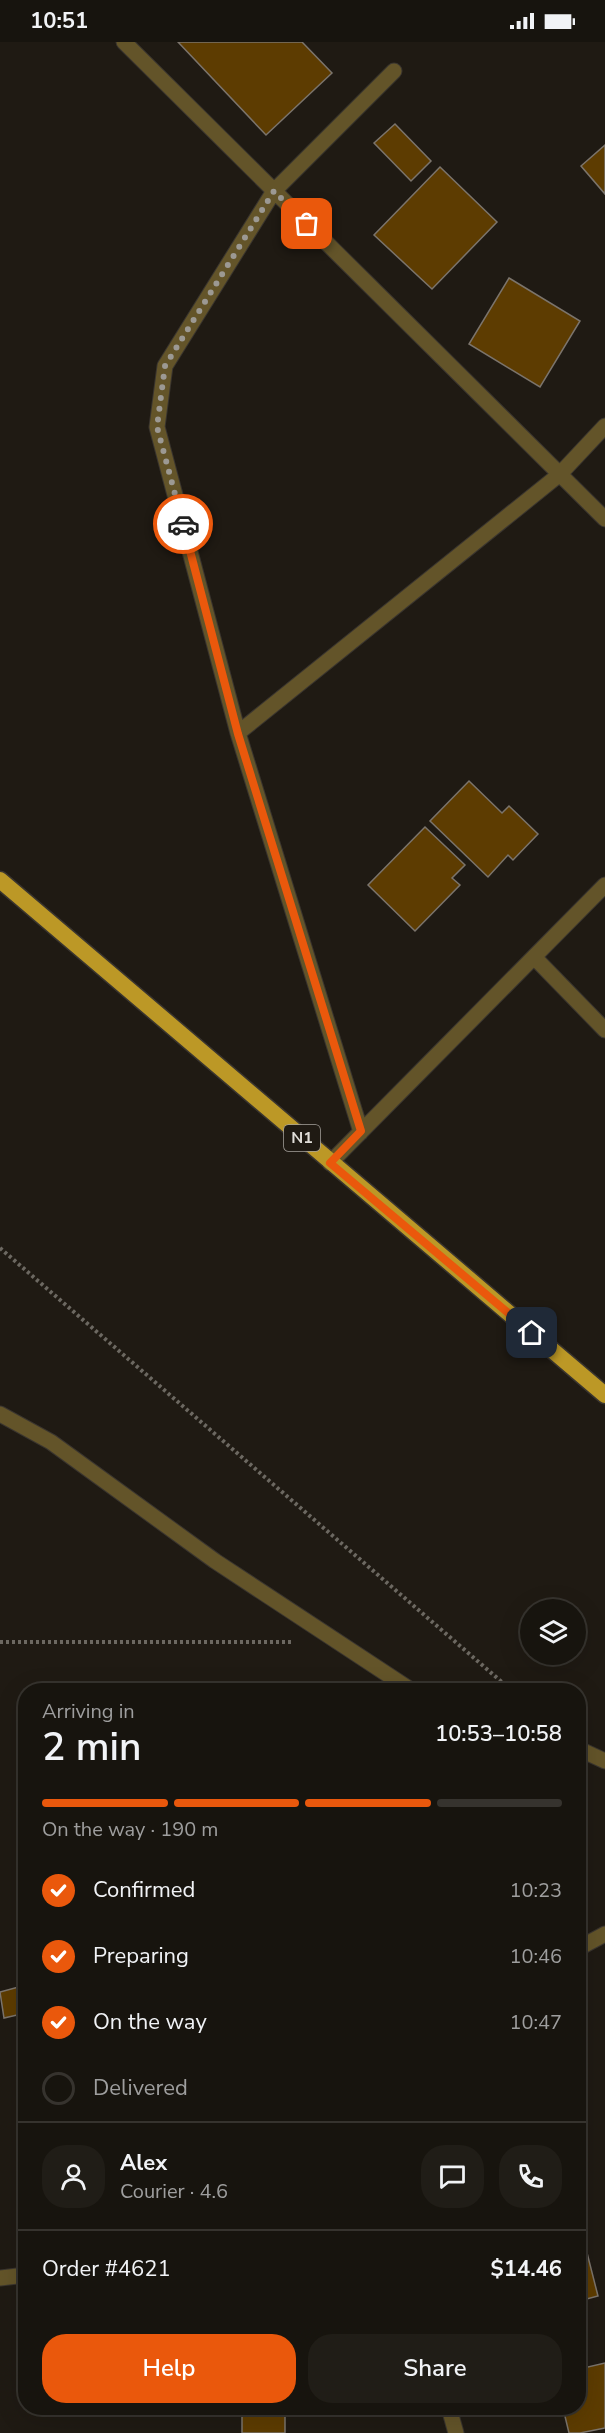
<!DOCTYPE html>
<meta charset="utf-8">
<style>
:root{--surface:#17140e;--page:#201d17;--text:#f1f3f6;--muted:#9e9e9e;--line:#36332e;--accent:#ea580c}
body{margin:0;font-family:"Nunito Sans",sans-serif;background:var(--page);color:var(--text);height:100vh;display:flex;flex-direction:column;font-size:22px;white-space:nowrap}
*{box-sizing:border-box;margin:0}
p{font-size:20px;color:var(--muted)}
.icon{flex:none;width:33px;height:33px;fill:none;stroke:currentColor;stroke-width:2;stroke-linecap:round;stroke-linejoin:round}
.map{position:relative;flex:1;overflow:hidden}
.details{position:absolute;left:18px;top:1641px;width:568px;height:732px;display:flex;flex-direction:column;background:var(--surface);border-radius:24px;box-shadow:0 6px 24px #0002,0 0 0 2px var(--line)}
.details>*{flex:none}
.tools{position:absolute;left:520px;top:1557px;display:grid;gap:12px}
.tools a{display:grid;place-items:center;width:66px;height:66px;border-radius:50%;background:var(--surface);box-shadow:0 6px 24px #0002,0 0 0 2px var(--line);font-size:30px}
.pin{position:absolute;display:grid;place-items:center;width:51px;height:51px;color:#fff;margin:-26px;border-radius:12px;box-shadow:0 3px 9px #0006}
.courier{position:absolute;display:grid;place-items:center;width:60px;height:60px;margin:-30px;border:4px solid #ea580c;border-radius:50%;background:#fff;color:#222;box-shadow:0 2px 8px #0007}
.head em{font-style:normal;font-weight:600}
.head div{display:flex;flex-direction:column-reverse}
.head{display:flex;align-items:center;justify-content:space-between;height:102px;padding:0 24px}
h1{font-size:39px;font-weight:600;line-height:45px}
.bar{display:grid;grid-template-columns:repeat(4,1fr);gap:9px 6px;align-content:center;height:72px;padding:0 24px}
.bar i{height:8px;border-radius:4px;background:var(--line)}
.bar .active{background:var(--accent)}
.bar p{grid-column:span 4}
.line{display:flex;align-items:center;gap:15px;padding:0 24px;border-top:2px solid var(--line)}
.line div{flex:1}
.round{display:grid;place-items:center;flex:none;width:63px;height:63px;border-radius:24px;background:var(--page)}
ol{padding:0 24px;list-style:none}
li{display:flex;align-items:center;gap:18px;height:66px}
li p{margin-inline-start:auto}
li .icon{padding:6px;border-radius:50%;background:var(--accent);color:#fff;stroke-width:4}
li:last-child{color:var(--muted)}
li i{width:33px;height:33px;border:3px solid var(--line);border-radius:50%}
.button{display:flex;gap:12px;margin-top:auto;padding:12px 24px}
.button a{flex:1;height:69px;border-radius:24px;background:var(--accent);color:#fff;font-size:24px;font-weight:600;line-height:69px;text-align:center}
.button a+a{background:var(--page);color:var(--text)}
.status{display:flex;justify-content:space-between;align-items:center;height:42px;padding:0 30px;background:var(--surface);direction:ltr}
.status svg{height:16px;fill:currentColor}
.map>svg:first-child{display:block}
</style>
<div class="status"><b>10:51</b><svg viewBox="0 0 49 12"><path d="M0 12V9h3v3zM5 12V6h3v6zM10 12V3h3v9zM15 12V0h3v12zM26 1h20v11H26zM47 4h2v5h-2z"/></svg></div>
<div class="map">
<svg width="605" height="2391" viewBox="0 0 605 2391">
<rect width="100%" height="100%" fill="#1f1a13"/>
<path fill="#5d3c01" stroke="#7b746c" stroke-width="1.5" d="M178,0h124l30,31 -66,62z
M395,82l36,37 -20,20 -37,-38z
M605,103v49l-24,-28z
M440,125l57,55 -65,67 -58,-54z
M509,236l71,43 -40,66 -71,-43z
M469,739l33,32 7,-7 29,28 -25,26 -5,-5 -20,22 -58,-56z
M425,785l40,38 -13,13 8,7 -45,46 -47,-46z
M26,1943v28l-22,5 -4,-26z
M579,2165l5,22 -5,1z
M584,2199l14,55 -19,5v-59z
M605,2321v65l-25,5h-11l-6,-25h16v-39z
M122,2366h105v5l-104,2z
M242,2366h43v25h-43z"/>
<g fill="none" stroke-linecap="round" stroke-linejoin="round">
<g stroke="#3a352f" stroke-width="17">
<path id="minor" d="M124,0l481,477
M238,691l322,-259 45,-48
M534,915l71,73
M361,1090l-123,-399 -81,-306 8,-61 109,-175 120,-120
M330,1121l275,-278
M0,1372l51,28 164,119 196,129
M579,1707l26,12
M579,1906l26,-14
M0,2236l26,-3
M449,2366l7,25"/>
</g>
<g stroke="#3a352f" stroke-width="19">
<path id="trunk" d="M0,838l605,515"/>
</g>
<path stroke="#6c6861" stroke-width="4" stroke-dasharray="3 3" stroke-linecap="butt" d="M0,1206l511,442
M0,1600h292"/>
<use href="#minor" stroke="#635429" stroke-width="15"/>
<use href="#trunk" stroke="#bc9826" stroke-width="16"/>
</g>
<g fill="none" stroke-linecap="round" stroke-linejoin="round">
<path stroke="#9c9993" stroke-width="6" stroke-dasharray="0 10.8" d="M183,482l-26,-97 8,-61 109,-175 33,33"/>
<path stroke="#ea580c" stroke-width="8" d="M183,482l55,210 123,397 -31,32 202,170"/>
</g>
<g text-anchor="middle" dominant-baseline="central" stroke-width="6" stroke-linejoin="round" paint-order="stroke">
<rect fill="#1f1a13" stroke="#a6a29d" stroke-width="1.5" x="284" y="1083" width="36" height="26" rx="4.5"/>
<g font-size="16" font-weight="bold" fill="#e0ddd8">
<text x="302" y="1096">N1</text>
</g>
</g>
</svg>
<div class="tools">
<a><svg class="icon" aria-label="layers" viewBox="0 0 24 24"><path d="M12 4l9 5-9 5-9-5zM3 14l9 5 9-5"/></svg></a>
</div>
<div class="pin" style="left:307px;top:182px;background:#ea580c"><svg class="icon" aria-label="bag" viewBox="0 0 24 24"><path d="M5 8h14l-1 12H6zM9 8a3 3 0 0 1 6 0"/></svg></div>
<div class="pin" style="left:532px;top:1291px;background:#1f2937"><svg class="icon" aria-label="home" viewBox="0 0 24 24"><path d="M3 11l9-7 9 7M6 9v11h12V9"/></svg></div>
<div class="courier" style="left:183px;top:482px"><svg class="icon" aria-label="car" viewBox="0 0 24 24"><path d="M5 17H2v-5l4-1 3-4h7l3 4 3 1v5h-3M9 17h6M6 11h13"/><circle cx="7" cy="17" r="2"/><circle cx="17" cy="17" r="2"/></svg></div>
<section class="details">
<div class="head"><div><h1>2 min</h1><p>Arriving in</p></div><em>10:53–10:58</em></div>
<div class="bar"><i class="active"></i><i class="active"></i><i class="active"></i><i></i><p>On the way · 190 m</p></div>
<ol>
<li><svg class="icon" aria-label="check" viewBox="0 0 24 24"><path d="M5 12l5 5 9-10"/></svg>Confirmed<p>10:23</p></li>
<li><svg class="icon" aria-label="check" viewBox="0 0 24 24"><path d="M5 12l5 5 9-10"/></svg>Preparing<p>10:46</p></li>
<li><svg class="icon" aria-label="check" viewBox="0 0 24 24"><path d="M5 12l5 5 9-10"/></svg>On the way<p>10:47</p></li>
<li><i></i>Delivered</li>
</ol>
<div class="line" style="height:108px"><a class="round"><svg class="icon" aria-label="person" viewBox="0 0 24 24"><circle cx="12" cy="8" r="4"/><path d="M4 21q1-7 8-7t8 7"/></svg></a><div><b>Alex</b><p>Courier · 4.6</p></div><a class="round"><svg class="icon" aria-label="chat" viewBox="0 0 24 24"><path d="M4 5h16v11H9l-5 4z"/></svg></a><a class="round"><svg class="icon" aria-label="phone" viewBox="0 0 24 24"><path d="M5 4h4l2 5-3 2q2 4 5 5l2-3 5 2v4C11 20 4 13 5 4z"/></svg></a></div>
<div class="line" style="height:78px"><div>Order #4621</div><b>$14.46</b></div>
<div class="button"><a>Help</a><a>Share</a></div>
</section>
</div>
